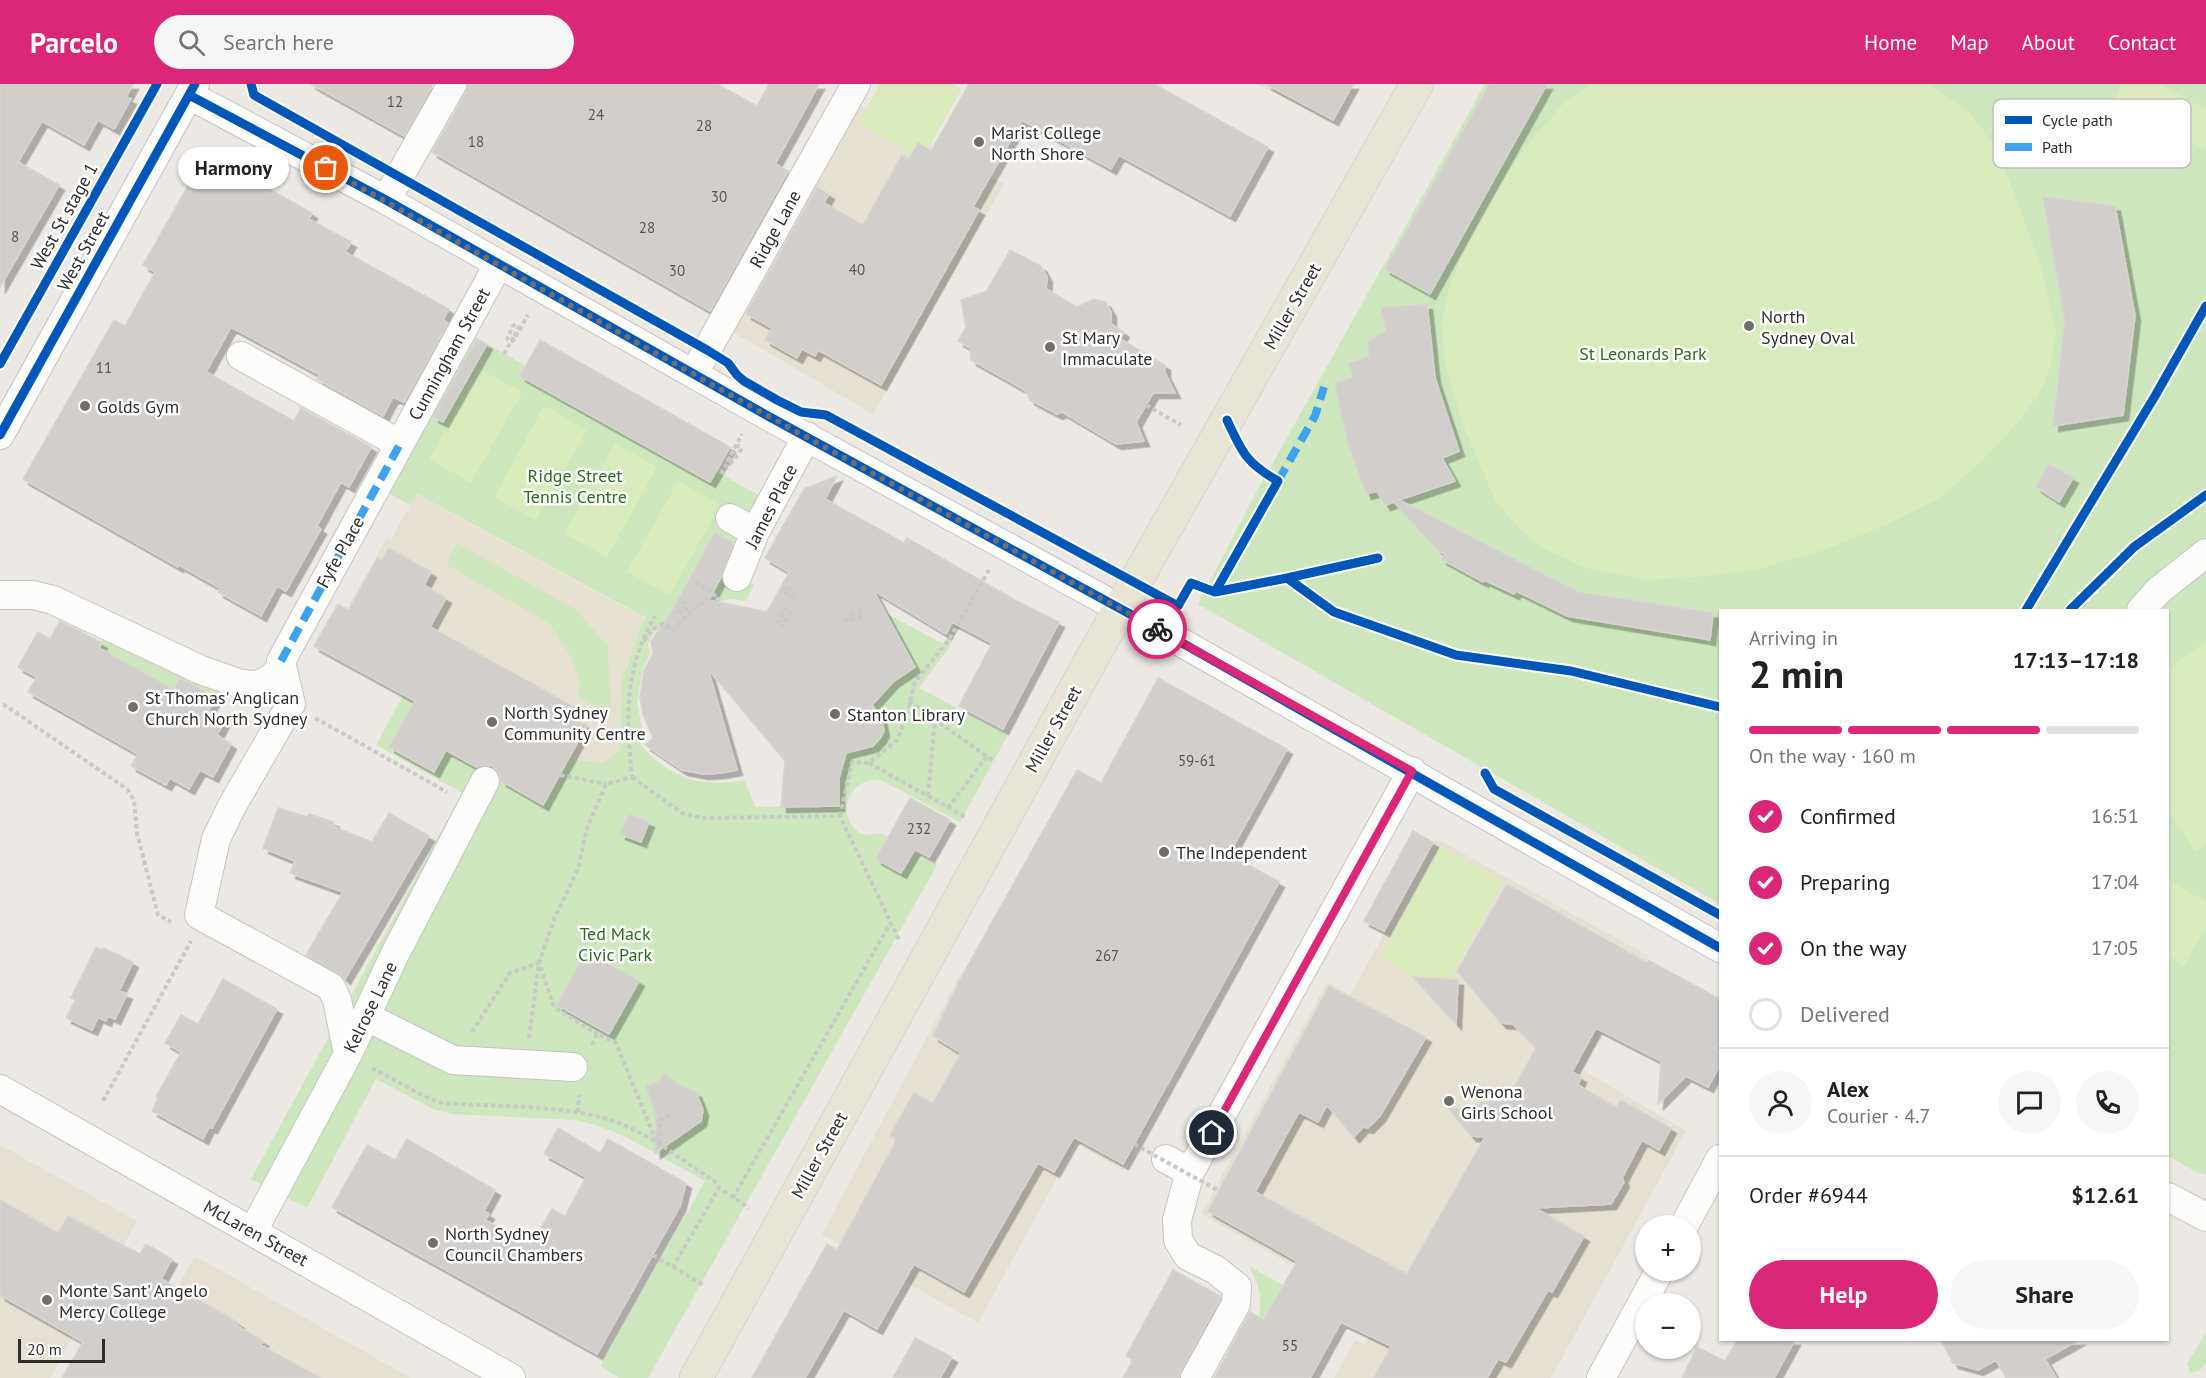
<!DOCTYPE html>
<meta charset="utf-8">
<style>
:root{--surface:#fff;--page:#f6f6f6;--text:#222;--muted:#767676;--line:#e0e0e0;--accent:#db2777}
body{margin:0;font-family:"PT Sans",sans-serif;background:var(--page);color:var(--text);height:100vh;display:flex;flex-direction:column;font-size:22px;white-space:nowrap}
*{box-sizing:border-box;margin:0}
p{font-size:20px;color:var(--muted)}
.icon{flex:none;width:33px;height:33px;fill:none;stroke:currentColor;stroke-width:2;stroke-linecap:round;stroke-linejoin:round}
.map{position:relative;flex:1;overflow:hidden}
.sheet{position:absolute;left:1719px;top:525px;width:450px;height:732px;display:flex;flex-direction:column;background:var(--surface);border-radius:0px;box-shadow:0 2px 4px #0004}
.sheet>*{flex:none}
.tools{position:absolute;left:1635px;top:1131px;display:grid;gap:12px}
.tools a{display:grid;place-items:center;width:66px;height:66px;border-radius:50%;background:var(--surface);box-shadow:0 2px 4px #0004;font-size:30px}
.scale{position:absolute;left:18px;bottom:15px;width:87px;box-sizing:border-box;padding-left:6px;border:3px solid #2e2e2e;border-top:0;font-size:16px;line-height:21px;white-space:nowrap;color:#2e2e2e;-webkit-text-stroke:4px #fff;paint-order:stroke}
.pin{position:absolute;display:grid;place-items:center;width:51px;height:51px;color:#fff;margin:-26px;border:3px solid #fff;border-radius:50%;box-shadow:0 2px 6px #0007}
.courier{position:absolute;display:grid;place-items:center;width:60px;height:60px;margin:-30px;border:4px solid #db2777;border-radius:50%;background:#fff;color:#222;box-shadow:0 2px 8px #0007}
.bubble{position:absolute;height:42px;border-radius:21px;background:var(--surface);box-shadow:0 2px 4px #0004;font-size:20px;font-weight:700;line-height:42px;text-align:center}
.headline em{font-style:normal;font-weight:700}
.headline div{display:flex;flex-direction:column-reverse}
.headline{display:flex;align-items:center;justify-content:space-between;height:102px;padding:0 30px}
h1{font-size:39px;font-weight:700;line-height:45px}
.bar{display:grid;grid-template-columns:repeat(4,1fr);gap:9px 6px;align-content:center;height:72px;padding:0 30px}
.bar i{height:8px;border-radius:4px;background:var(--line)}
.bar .selected{background:var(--accent)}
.bar p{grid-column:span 4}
.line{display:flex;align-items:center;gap:15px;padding:0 30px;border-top:2px solid var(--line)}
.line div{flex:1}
.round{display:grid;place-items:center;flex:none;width:63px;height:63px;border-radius:32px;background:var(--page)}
ol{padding:0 30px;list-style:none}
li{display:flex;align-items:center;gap:18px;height:66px}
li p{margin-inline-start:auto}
li .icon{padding:6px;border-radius:50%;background:var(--accent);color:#fff;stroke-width:4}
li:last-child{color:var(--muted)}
li i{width:33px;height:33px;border:3px solid var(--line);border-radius:50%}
.action{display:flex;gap:12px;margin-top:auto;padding:12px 30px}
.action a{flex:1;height:69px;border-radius:36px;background:var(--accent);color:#fff;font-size:24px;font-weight:700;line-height:69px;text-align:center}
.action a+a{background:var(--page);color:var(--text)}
header{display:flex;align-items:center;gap:36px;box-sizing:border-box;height:84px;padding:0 30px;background:var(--accent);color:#fff}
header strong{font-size:28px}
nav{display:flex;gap:33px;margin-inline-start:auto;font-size:21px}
.search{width:420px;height:54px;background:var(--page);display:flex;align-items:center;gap:15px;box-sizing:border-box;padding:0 21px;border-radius:33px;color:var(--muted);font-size:22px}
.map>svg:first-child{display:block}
</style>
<header>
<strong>Parcelo</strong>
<div class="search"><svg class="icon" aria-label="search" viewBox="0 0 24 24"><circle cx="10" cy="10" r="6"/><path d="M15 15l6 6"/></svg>Search here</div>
<nav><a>Home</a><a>Map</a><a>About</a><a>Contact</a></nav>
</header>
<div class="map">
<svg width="2206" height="1294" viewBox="0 0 2206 1294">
<defs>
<filter id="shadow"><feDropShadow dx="5.5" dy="5.5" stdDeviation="0" flood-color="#0004"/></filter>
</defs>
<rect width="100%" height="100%" fill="#ece8e4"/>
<path fill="#e6e0d3" d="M1258,0h97l-23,40z
M855,18l149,82 -131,230 -147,-86z
M416,410l230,125 -7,13 -17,47 -2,72 -17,12 -34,-4 18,-33 -14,-8 5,-9 -150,-59 -79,-45 38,-67 4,2z
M1437,755l212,117 -66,114 103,61 -135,247h-217l21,-38 10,4 15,-30 -179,-100 126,-232 23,13z
M960,891l205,119 -42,77 -47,-28 -98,180 -156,-89z
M0,1061l137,76 -87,157h-50z
M195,1172l216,122h-284z"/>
<path fill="#cee6be" d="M1485,0h721v1091l-8,-2 -30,-17v-546h-448v294l-522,-300 58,-111z
M469,250l295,164 -39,71 29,16 -8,16 -16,-2 -12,3 -64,30 -3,4 -3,8 2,10 -7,14 -6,33 5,28 5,8 -7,7c28,33 61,45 104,36l12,27 82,-1 1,-28 9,-32c30,13 49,-20 23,-40l22,-24 22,-15 -31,-55 59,32 39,-67 5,2 -41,73 -27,36 89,47 -48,87 -79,-42c-30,-3 -46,30 -24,51 7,7 18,1 27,4 18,8 36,20 53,30l-289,513h-29l-19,-12 105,-185 -79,-44 -27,-11 -23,-6 -123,-6 -20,-5 -57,-30 -69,129 -56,-29 211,-386 -86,-48 57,-105 29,5 116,64 -5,9 14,7 -18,34 34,4 17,-12 2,-72 17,-47 7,-14 -229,-124 -7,11 -28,-15z
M457,459l118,66 33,37 3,67 -33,-17 2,-13 -11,-29 -20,-31 -103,-58z
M104,554l135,54 -2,7 -17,-9 -4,8 -35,-20 -7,12 -75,-42z
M1249,1182l34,19 -18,35 -6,-3c4,-20 -1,-34 -10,-51z
M2206,1248v31l-7,8 -9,2 -3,-9z"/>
<path fill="#d9eabb" d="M880,0h73l9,5 -40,70 -64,-35z
M1592,0h337l43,31 22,31 18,41 30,83 14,63 -5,33 -13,30 -24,31 -32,34 -42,37 -52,26 -64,26 -62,18 -53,8 -62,4 -62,-12 -44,-21 -22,-19 -24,-28 -33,-78 -18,-62 -2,-40 6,-28 9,-26 23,-48 25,-42 24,-33 36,-41z
M2122,0h37l47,25v41l-93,-50z
M479,285l43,23 -51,91 -42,-24z
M544,322l43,24 -51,90 -42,-23z
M615,359l42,24 -50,90 -43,-23z
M678,397l42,24 -50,90 -43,-23z
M2206,557v203l-10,7 -28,-38v-143z
M1440,763l63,34 -60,110 -63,-33z
M2168,795l38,23v25l-22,39 -16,-10z"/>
<path fill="#d1cecb" stroke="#d7d4d0" stroke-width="1.5" filter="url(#shadow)" d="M0,0h133l-7,13 5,2 -17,30 -16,-9 -14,25 -42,-24 -24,41 41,23 -59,102z
M311,0h122l-29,52z
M468,0h249l40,22 12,-22h50l-44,80 13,7 -78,140 -278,-159 34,-60z
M969,0h185l114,63 -38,69 -111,-61 -8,14 -89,-49 -49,87 6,3 -98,175 -63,-35 -3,6 -13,-7 -5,9 -32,-18 7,-12 -26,-14 71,-127 12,7 -5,9 39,22 39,-70 7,4 9,-16 13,8z
M1266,0h87l-20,36z
M1490,0h57l-117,210 -45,-25z
M216,75l96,54 -3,6 42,23 -6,10 104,57 -6,11 5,3 -44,79 -11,-5 -10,19 -66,-37 3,-4 -89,-48 -25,45 88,49 7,-13 70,39 -22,40 -8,-5 -24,44 4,3 -35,62 -9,-5 -16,30 -43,-24 2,-4 -41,-23 -1,2 -155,-88 91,-159 11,6 30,-54 -12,-7 58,-102z
M2043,113l72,9 20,110 -12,99 -70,11 12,-105z
M1010,166l31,16 6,11 -1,12 31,18 17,-8 11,3 6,10v12l13,8 -4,7 45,26v8l10,20h-22l-17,29 8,19 -28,3 -54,-32 -5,2 -27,-14 -5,-10 -54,-30 -1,-12 -12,-7 8,-14 -5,-27 26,-9z
M1427,220l8,74 24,73 -17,7 13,23 -56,19 179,92 135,21 -3,27 -143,-24 -51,-25 -2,3 -30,-14 -1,2 -42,-23 4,-5 -6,-3 -45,-49 -9,3 -8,-14 -11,3 -19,-54 -12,-57 18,-5 -4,-15 20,-6 -1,-15 18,-11 -5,-23z
M477,255l10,5 -44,78 -10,-5z
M540,256l190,107 -20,35 -190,-106z
M2049,380l24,14 -14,24 -23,-15z
M837,392l-12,23 79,44 3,-5 108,62 44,22 -56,107 -44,-23 33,-63 -40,-21 -6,12 -73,-44 42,77 -22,15 -21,23 9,12 3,14 -3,6 -8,9 -27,7 -7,25v28l-58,1 4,-46 -77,-92 29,101 -16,3 -18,1 -21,-4 -37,-25 8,-7 -10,-24 -3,-17 2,-13 2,-14 9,-16 -2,-13 18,-25 46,-83 18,10 -12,34 -12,23 58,12 22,-40 -24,-14 39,-69z
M389,464l42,24 -7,13 22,13 -16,29 148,82 -5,9 14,7 -44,80 -42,-24 -2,-8 -7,-7 -8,-1 -8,2 -30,-17 -12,22 -45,-25 26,-46 -101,-55 24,-42 11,6 28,-52 5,3z
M60,537l42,22 -3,5 75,42 6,-12 36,20 -8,13 17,9 -8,15 14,9 -18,33 -13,-7 -11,19 -19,-11 -4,7 -35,-19 7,-12 -110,-62 9,-15 -19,-10 20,-35 12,7z
M1158,594l129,71 -58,105 50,28 -148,268 -8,14 -49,-27 -20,35 -16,-9 -74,129 -50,-28 -37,65 -33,-19 -39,68h-53l75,-134 10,6 60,-111 -7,-4 24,-42 19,10 28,-50 -28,-17 30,-62 114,-204 24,13z
M910,714l40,22 -21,37 -14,-8 -14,24 -25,-14z
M278,724l29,9 2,-3 25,8 -2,4 40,16 17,-29 40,23 -84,143 -6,-6 -33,-18 37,-63 -53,-19 5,-12 -32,-13z
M629,730l20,8 -8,20 -21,-8z
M1413,747l20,11 -49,89 -20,-10z
M1507,800l140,79 1,-3 72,39v66l-12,22 -22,-11 -28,28 3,-43 -65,-33 -24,44 9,5 -3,8 39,23 4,-8 50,28 -12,22 -17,-10 -20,38 2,4 -13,22 -76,4 49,28 -32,56 -4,-2 -42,72 -8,-3 -11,19h-113l17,-32 -50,-24 -31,56h-96l36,-66 14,8 33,-59 -89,-50 121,-225 97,51 -46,79 -12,12 -5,-1 -9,10 -27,-32 -9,17 -19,-10 -44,80 152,82 78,-137 -14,-1 -23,-28 25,2 9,-9 24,1 30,-54 -23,-24 -12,-1 -44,-52z
M96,863l7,3 1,-2 29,14 -14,29 8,3 -12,25 -7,-3 -2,5 -8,-4 -6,13 -26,-12 9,-18 -4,-2z
M586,868l53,29 -30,53 -52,-29z
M1413,893l45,3 -2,44z
M223,895l54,30 -65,119 -3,-1 -6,12 -51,-28 6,-13 -2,-1 25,-45 -16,-9 16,-28 17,9z
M665,989l12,12 19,7 7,18 -2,11 -46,32 1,-37 -10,-30 12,-4z
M558,1044l42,25 8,-14 78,44 -6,23 -83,148 -265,-147 35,-62 28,15 12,-21 88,51 -11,21 5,3 -4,6 46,25 21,-36 13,7 21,-39 -42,-23z
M0,1116l58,33 10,-17 72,38 6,-10 26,15 -11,20 78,44 -2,3 26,15 -2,4 59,33h-258l21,-36 -83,-47z
M1173,1186l47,26v3l-39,71 -2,8h-56l10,-18 -7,-4z
M915,1254l37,19 -12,21h-47z
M1737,1256h58l-21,38h-92l15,-31 28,14z
M1941,1256h138l-34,19 11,19h-50l-10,-18 -18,10 -25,-7z"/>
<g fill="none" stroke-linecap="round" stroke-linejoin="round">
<g stroke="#c5c4c5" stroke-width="30">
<path id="minor" d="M189,11l197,105 382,216 393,215 559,317
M386,116l66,-116
M241,272l159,88
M694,289l162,-289
M0,351l195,-351
M730,434l25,14
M737,493l18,-45 52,-96
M0,511h33l20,5 148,70 37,13 14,2 8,-1 10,-5 10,-9 1,-9 217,-396
M2141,526l17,-19 48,-38
M282,582l9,38 -59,102 -16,33 -17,76 132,72 6,13 11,54
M367,933l86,43 120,7
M0,1005l511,289
M1166,1075l24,13 222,-401
M1190,1088l-13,48 1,20 10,16 28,14 21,17 -1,17 -41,74
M2168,1113l38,20
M1684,1142l36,-67
M253,1147l95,-177 47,-100 90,-173
M1601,1294l59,-108"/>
</g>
<g stroke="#c6c5c4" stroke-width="34">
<path id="major" d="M696,1294l399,-725 322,-569"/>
</g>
<path stroke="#c9c9c8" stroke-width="4" stroke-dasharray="4.5 3" stroke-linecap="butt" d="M514,252l5,-9 -3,-3 -3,2 -6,13 4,3 3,-2 14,-25
M1146,321l35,20
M732,370l5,-8h3l1,4 -11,14 -2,-1v-3l14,-26
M695,498l18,10
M717,513l2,9
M795,514l-13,-8 5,-3 9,5
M678,527l4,1 4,-3 1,-3 -4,-4
M853,530l-6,3 -1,3 2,1 13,-4 1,-3 -5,-9
M777,540l8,-14 4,-1 1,4 -8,14
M644,557l9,-12 10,-5 11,6c12,-14 25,-27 42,-36
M909,617l86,61
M3,620l124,85 7,11 3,33 21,82 13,7
M315,634l132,74
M869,679l98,55
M560,691l46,9
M632,693l50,36 20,5 138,-2 59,124
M928,712l7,-76
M948,724l39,-52
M840,732l12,-54 17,1 28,-23 8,-19 10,-39 33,-41 41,-71
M472,948l38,-59 29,-10 15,44 43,27
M529,954l10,-75 16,-46 23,-48 9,-41 19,-44 26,-7c-6,-60 -8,-108 23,-161
M592,961l5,-11 19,9 40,98
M372,984l54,29 16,6c55,4 133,1 182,22 32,14 61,37 90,56l5,7 30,20
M103,1017l88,-160
M578,1028l1,-17
M659,1059l1,-23 11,-5
M733,1114l158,-276
M653,1171l20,12 46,-79
M673,1183l32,19"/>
<use href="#minor" stroke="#fcfcfb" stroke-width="28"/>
<use href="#major" stroke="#e8e4d6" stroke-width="33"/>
<path stroke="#c9c9c8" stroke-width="4" stroke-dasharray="4.5 3" stroke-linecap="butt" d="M504,270l10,-18
M721,390l11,-20
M1134,1060l85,47"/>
<path stroke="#3ea3eb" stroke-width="8" stroke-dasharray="15 8" stroke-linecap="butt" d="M1278,397l37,-65 9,-29
M281,577l119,-217"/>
<g stroke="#fff" stroke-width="13">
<path id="cycleway" d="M251,0l3,11 453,255 21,13 9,12 7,6 33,19 24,12 25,3 352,191 13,-23 24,9 72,-14 47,34 122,43 115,16 149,36
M189,11l197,105 382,216 393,215 559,317
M0,280l157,-280
M0,351l195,-351
M1287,494l91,-20
M1215,508l63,-111c-32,-18 -36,-29 -51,-61
M2026,526l129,-214 51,-90
M2070,526l64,-63 72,-52
M1485,689l9,16 226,126"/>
</g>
<use href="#cycleway" stroke="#0057b8" stroke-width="9"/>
</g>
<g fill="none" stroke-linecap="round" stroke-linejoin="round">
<path stroke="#706f6e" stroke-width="6" stroke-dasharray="0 10.8" d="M326,84l442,248 389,213"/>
<path stroke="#db2777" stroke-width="8" d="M1157,545l255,142 -200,362"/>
</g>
<g fill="#706f6e" stroke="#fff" stroke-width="2">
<circle cx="979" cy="58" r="6"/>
<circle cx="1749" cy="242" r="6"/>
<circle cx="1050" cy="263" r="6"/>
<circle cx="85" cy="322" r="6"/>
<circle cx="133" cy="623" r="6"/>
<circle cx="835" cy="630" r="6"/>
<circle cx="492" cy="638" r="6"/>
<circle cx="1164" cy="768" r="6"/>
<circle cx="1449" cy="1017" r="6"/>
<circle cx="433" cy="1159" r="6"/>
<circle cx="47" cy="1216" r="6"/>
</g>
<g text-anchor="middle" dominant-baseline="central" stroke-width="5" stroke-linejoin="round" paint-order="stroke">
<g font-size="15" fill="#585857">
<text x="395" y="17">12</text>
<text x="596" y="30">24</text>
<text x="704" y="41">28</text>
<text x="476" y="57">18</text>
<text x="719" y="112">30</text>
<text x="647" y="143">28</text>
<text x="15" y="152">8</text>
<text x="857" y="185">40</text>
<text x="677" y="186">30</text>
<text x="104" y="283">11</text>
<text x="1197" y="676">59-61</text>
<text x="919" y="744">232</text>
<text x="1107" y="871">267</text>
<text x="1290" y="1261">55</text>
</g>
<g font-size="18" fill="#2e2e2e" stroke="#fff" text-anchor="start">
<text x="991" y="48">Marist College<tspan x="991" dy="21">North Shore</tspan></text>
<text x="1761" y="232">North<tspan x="1761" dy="21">Sydney Oval</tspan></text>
<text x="1062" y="253">St Mary<tspan x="1062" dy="21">Immaculate</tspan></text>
<text x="97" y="322">Golds Gym</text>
<text x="145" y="613">St Thomas' Anglican<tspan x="145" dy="21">Church North Sydney</tspan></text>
<text x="504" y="628">North Sydney<tspan x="504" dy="21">Community Centre</tspan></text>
<text x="847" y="630">Stanton Library</text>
<text x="1176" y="768">The Independent</text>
<text x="1461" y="1007">Wenona<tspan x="1461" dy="21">Girls School</tspan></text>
<text x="445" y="1149">North Sydney<tspan x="445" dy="21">Council Chambers</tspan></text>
<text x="59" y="1206">Monte Sant' Angelo<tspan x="59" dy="21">Mercy College</tspan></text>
</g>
<g font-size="18" fill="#2e2e2e" stroke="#fff">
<text transform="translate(64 132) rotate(-61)">West St stage 1</text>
<text transform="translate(775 145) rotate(-61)">Ridge Lane</text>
<text transform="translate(83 167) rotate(-61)">West Street</text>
<text transform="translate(1292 222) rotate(-60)">Miller Street</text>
<text transform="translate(449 270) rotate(-61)">Cunningham Street</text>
<text transform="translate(771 422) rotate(-63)">James Place</text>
<text transform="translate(340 468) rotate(-61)">Fyfe Place</text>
<text transform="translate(1053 645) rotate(-61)">Miller Street</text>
<text transform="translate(370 923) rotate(-64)">Kelrose Lane</text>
<text transform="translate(819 1071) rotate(-61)">Miller Street</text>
<text transform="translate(256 1149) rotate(29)">McLaren Street</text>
</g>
<g font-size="18" fill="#2c6e1b" stroke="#fff">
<text x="1643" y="269">St Leonards Park</text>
<text x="575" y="391">Ridge Street<tspan x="575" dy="21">Tennis Centre</tspan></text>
<text x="615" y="849">Ted Mack<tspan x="615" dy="21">Civic Park</tspan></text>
</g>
</g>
<rect x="1993" y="15" width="198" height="69" rx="9" fill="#fff" stroke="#c0c0c0" stroke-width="1.5"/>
<rect x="2005" y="32" width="27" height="8" fill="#0057b8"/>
<rect x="2005" y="59" width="27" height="8" fill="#3ea3eb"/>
<g font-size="16" fill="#2e2e2e">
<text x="2042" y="42">Cycle path</text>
<text x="2042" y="69">Path</text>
</g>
</svg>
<div class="tools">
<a>+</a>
<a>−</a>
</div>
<div class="scale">20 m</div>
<div class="pin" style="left:326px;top:84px;background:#ea580c"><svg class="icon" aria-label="bag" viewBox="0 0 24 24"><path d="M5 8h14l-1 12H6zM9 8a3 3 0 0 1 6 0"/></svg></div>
<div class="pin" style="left:1212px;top:1049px;background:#1f2937"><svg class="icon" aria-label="home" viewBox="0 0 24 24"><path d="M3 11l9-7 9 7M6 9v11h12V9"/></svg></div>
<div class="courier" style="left:1157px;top:545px"><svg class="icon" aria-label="bike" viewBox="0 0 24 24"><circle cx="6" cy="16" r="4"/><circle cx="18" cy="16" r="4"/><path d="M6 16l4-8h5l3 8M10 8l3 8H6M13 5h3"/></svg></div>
<div class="bubble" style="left:178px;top:63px;width:111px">Harmony</div>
<section class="sheet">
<div class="headline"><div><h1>2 min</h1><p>Arriving in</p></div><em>17:13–17:18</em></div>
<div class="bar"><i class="selected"></i><i class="selected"></i><i class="selected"></i><i></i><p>On the way · 160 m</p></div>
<ol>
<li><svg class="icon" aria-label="check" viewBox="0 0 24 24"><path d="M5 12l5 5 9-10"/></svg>Confirmed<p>16:51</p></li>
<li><svg class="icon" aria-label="check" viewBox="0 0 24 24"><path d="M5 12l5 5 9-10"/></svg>Preparing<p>17:04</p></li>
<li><svg class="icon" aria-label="check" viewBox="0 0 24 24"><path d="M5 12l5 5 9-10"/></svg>On the way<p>17:05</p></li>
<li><i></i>Delivered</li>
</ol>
<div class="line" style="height:108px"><a class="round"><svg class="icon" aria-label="person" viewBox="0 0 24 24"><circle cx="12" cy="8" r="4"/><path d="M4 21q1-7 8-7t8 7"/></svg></a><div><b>Alex</b><p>Courier · 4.7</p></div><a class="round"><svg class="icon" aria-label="chat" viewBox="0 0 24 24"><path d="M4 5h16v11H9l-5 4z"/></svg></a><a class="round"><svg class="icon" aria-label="phone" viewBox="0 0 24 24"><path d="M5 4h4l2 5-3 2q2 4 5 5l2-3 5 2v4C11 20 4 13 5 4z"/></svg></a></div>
<div class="line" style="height:78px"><div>Order #6944</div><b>$12.61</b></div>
<div class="action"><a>Help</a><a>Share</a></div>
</section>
</div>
